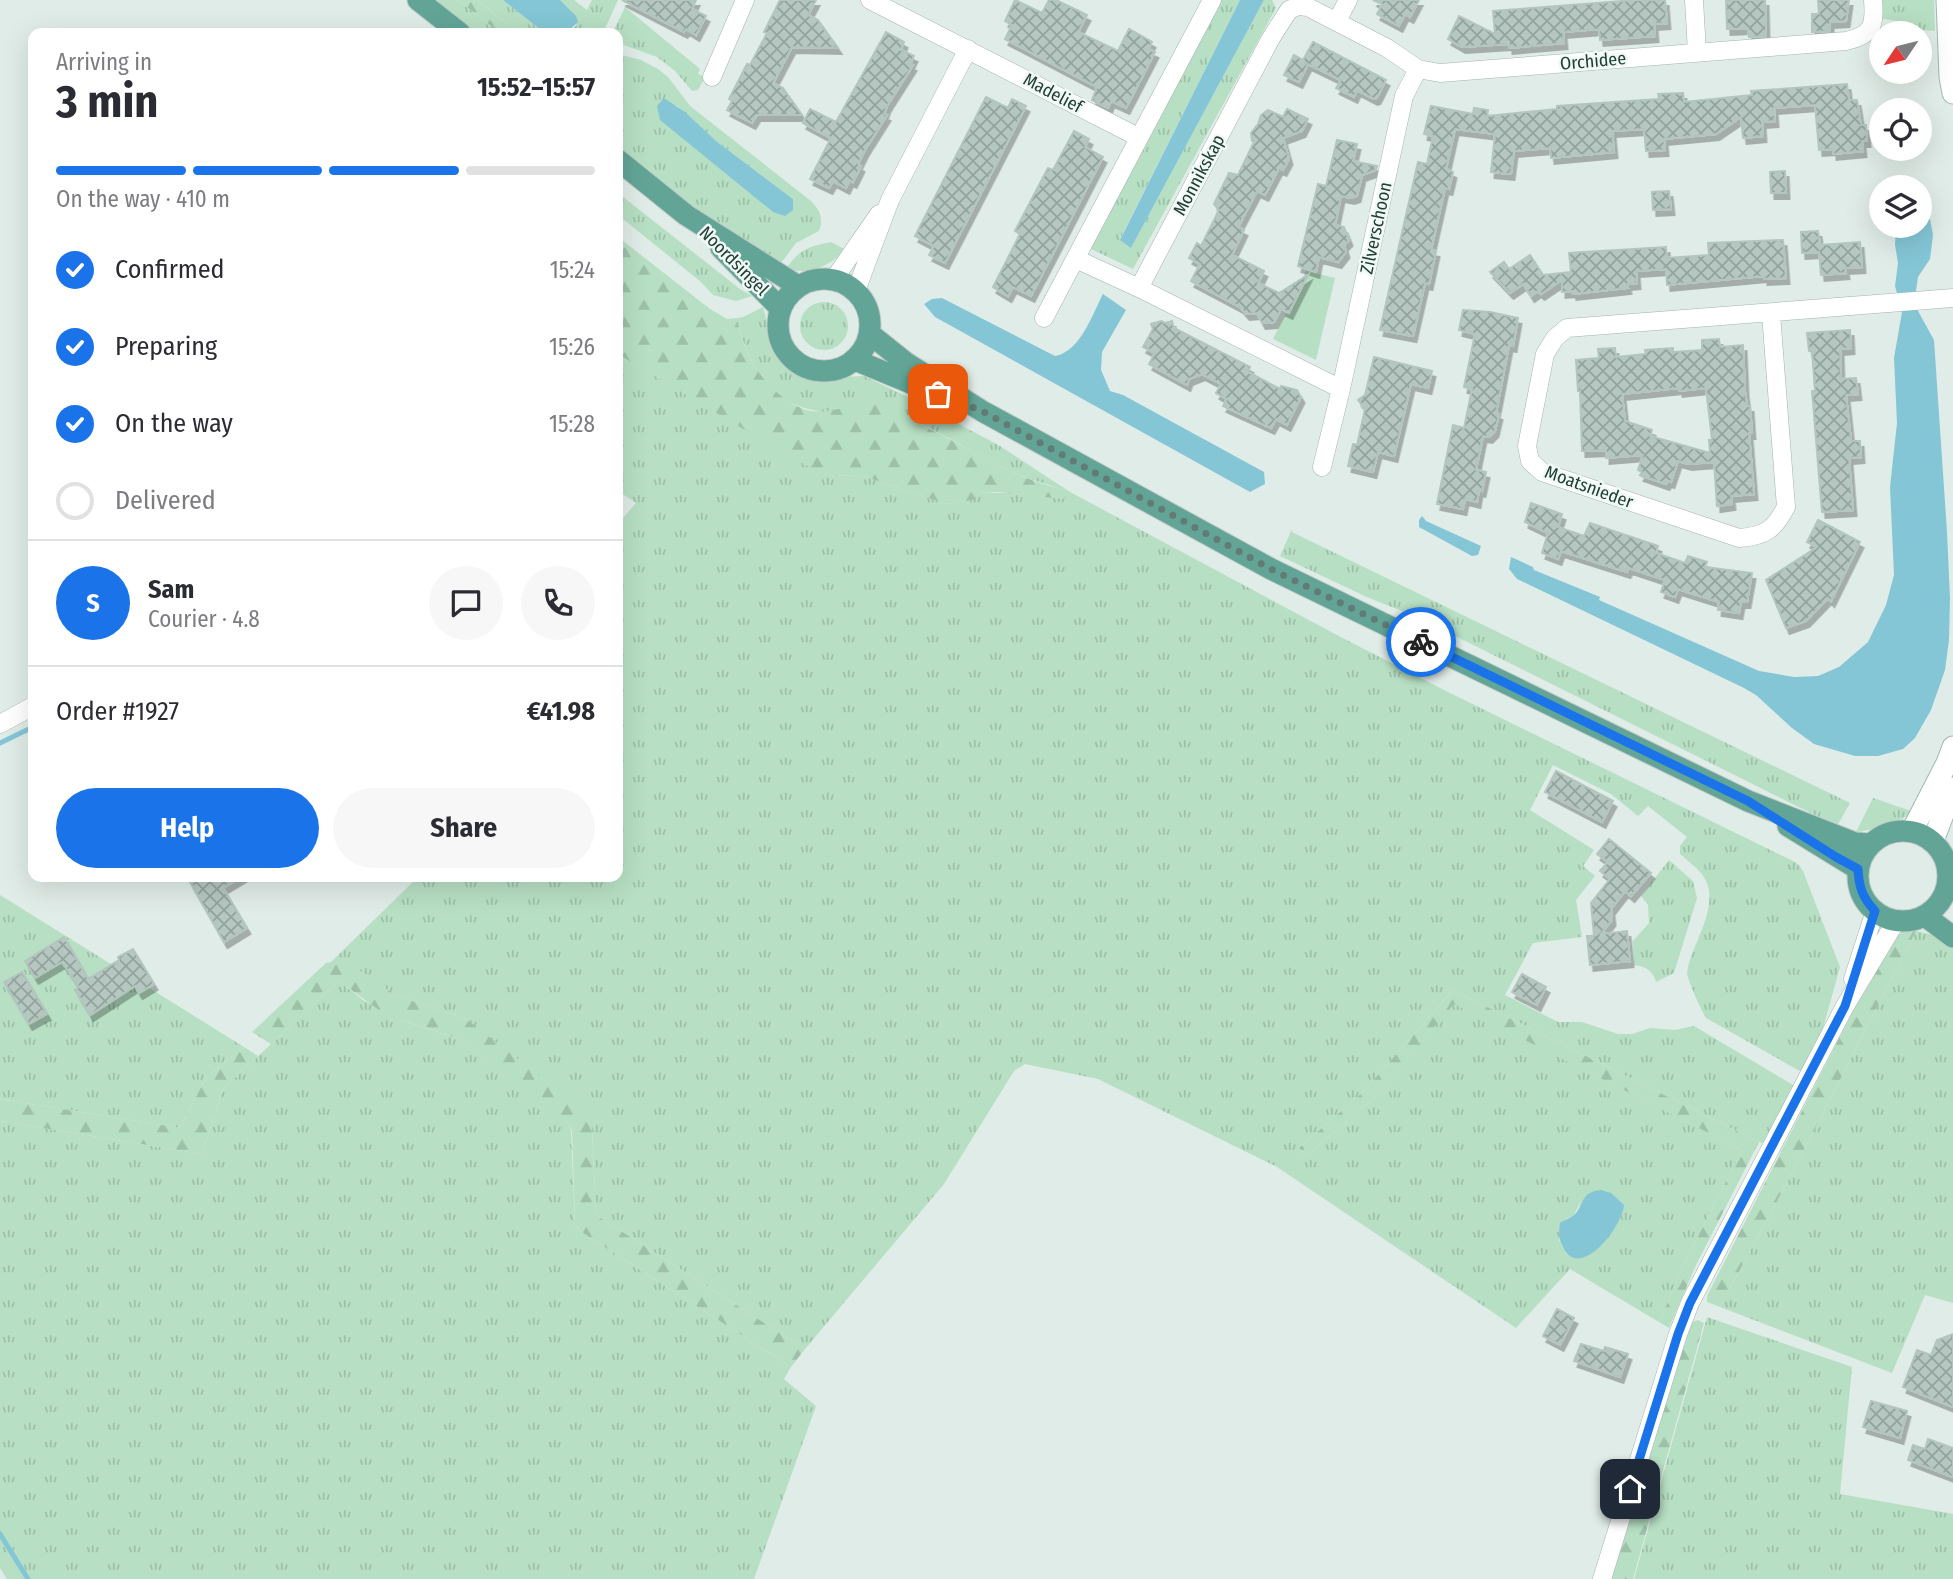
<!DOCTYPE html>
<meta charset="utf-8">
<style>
:root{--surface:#fff;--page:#f7f7f7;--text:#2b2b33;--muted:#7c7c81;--line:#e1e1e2;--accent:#1a73e8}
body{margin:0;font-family:"Fira Sans Condensed",sans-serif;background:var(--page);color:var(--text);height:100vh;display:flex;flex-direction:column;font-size:26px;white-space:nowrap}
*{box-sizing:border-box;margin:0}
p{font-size:23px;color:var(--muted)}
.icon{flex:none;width:38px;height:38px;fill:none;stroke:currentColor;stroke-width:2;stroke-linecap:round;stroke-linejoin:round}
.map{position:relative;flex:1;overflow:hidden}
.drawer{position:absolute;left:28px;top:28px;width:595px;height:854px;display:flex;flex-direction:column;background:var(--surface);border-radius:14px;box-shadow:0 7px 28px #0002}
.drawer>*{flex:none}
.needle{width:46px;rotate:235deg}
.buttons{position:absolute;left:1869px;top:21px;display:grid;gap:14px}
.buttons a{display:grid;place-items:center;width:63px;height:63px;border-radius:50%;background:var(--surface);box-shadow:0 7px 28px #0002;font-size:35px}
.pin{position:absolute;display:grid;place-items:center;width:60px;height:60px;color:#fff;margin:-30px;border-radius:14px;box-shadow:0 4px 10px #0006}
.courier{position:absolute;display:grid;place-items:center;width:70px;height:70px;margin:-35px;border:5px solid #1a73e8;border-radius:50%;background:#fff;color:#222;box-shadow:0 2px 9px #0007}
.summary em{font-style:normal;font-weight:700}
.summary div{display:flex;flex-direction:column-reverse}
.summary{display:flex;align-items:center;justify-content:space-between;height:119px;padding:0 28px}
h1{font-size:46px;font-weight:700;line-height:52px}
.bar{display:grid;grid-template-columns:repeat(4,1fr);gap:10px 7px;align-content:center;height:84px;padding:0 28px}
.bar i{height:9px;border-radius:5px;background:var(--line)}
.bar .active{background:var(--accent)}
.bar p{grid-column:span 4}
.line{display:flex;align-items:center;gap:18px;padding:0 28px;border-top:2px solid var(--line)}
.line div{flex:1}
.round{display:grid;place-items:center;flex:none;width:74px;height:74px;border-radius:37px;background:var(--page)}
ol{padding:0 28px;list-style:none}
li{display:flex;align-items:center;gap:21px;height:77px}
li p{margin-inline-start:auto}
li .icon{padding:7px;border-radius:50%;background:var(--accent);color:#fff;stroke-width:4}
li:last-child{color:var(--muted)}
li i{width:38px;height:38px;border:4px solid var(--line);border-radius:50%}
.action{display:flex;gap:14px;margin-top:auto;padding:14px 28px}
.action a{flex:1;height:80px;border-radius:42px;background:var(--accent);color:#fff;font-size:28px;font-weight:700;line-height:80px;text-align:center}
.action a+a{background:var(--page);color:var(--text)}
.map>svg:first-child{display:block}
</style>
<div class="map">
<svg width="1953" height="1579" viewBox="0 0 1953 1579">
<defs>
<pattern id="grass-tufts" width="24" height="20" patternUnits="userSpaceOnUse" patternTransform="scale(1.75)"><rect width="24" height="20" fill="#b7dfc3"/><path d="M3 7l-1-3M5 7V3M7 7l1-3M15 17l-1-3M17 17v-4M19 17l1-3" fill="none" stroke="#9dc0a8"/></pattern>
<pattern id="forest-firs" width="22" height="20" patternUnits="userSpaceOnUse" patternTransform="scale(1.75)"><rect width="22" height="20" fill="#b7dfc3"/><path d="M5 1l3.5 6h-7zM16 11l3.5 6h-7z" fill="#9dc0a8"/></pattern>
<pattern id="building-cross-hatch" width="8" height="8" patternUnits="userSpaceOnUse" patternTransform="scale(1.75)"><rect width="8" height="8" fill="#b5c7c0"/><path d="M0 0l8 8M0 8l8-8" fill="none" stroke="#93a39d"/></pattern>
<filter id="shadow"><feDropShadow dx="3.5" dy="6" stdDeviation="0" flood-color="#0004"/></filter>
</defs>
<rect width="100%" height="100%" fill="#e0ece7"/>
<path fill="url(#grass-tufts)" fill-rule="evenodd" d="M430,0h28l42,33h-28z
M477,0h26l42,33h-26z
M560,0h14l13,10 5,-10h26l-15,33h-30v-5l4,-3 -7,-15z
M1213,0h27l-120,239 11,9 133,-248h8l4,8 -143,261 -44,-21z
M1878,0h56l1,31 -24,-2 -15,-8 -17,-3z
M625,7l75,62 -2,5 7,3 -7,13 -6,1 -17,-20 -18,-14 -39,-14v-10l-5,-1z
M618,54l23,6 17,9 10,8 22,29 121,95c9,9 13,18 8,30l-23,12 -18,24 -81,-56 -79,-63zM676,105l40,36 77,58 -20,13 -112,-92z
M618,193l122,96 12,7 -16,5 -23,-6 -12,-13 -83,-67z
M831,242l15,8c-19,17 -35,25 -60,19 14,-20 21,-22 45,-27z
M800 326a24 24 0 1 1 48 0a24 24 0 1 1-48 0Z
M763,307l10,37 20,28 17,6 54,-2 40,19 96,51 70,46 265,142 111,57 351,172 6,8 37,96 -25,90 -10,17 -99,-56c-5,-8 -18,-37 -19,-45 4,-30 38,-71 14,-100 -6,-7 -14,-13 -21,-19v-8l7,-9 -39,-31 -10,10 -27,-22 -58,-29 -23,45 64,40 -11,16 12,10 -19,24 6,37 -49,6 -28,52 53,27h24l36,12h14l18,-6 25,2 19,-4 104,62 -30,56 -9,-2 -306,-152 -90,102 -64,56 8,8 64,-56 83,-97 288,147 -56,110 -27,62 -89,-53 -54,59 -239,-161 -179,-88 -73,-15 -11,7 -70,113 -139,165 -209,-134 -4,-88 -126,-108 -71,-24 -19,-12 -45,-21 87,-85h200v-353l18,-21 -18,-12v-137l209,122 33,-1 86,29 26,-4 6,-7h92c-19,-9 -41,-13 -60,-22 -43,-21 -84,-48 -129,-65 -16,-6 -36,5 -52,7 -7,0 -14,-3 -21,-4 -42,-10 -63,-52 -71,-91l6,-1zM1581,1201l-14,54 -8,-15 5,-20 10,-5z
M1292,529v3l10,5 548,266 -13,23 -420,-209 -48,-19 -89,-42z
M1873,798l41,14 -27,15 -31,5z
M1669,860l24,21 4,17 -23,75 -18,9c-3,-12 -10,-15 -22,-17l-1,-24 16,-18 -1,-18 -7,-9z
M0,895l244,152 -29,23 -12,13 -23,45 -180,-29z
M1916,931l17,4 20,14v354l-28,-8 -33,78 -172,-66 80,-149z
M340,982l23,18 41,21 53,17 101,77 11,10 2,6 4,93 5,7 211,136 -7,12 32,27 -62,173h-747l-7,-11v-447l202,33 21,-65 113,-106z
M1707,1317l145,50 -12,127 113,20v65h-319z"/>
<path fill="url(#forest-firs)" d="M458,0h19l42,33h-19z
M618,237l92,72 17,10 10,-1c7,36 23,66 56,86 32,19 54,-4 83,0 15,2 31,13 44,20 30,15 60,32 90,47 19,9 41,15 60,21l-7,7 -64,-7 -21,1 -5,7 -27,4 -86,-29 -33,1 -39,-20 -170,-102z
M1905,930l11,1 -116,227 -80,149 -13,-5v-6l181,-353z
M345,960l50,35 71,24 122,94 4,14 4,88 209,134 -14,18 -211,-136 -5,-7 -3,-93 -3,-6 -112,-87 -71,-23 -46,-33 -4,1 -65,61 -19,-12 74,-69z
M1453,990l306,152 -63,123 -27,63 -10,-6 27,-62 56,-110 -288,-146 -83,96 -64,56 -8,-8 64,-56z
M244,1047l14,9 -35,33 -21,65 -202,-33v-22l180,29 23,-45 12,-13z
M1698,1320l6,3 -71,256h-23l45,-148 37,-109z"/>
<path fill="#b7dfc3" d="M1306,271l29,7 -19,82 -43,-21z"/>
<path fill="#84c6d6" d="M503,0h57l16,16 2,6 -12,11h-21z
M1240,0h24l-133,248 -11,-8z
M664,98l21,14 31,29 77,58v11l-8,6 -12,-4 -113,-92 -3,-14z
M1920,212l10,7 3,16 -3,24 -12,18 -2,14 2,20 16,29 13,192 3,66 -1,42 -4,30 -14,40 -16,28 -12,11 -25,7h-23l-41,-12 -22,-16 -36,-33 -12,-7 -227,-109 -8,-10 2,-12 22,10 1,3 66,27 -1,3 160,71 35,6 24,-1 21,-9 29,-25 18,-37 8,-30 -4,-88 7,-64 -3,-65 8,-46 -7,-26 3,-23 -3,-18 1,-19h24z
M1103,294l23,16 -24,42 -1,18 9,21 13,4 141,77 1,12 -15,8 -315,-175 -11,-13 8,-5 10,-1 113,58c25,-4 37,-41 48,-62z
M1422,516l4,5 55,25 -3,9 -6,1 -53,-29v-7z
M1601,1190l10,3 13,12c-2,23 -46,79 -62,40 -4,-7 -3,-14 -2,-22 5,-4 12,-5 16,-10 9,-11 5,-21 25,-23z"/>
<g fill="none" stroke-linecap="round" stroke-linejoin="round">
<path stroke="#84c6d6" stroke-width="5" d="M0,743l33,-16
M0,1534l28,45"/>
</g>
<path fill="url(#building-cross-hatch)" stroke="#b2c6bf" stroke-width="2" fill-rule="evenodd" filter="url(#shadow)" d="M622,0h74l-4,9 14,7 -10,19 -10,-6 -2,3z
M780,0h36l-8,15 10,5 20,28 -46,-1 -19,36 10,5 19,27h-45l-5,8 -25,-13 5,-9 -3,-2 18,-35 3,1 17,-32 -3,-1z
M1015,0l27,13 7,-13h7l31,15 -9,17 40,19 11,-22 23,13 -4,7 7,3 -29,56 -15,-7 -3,7 -16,-8 5,-13 -92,-48 7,-14 -7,-4z
M1373,0h46l-9,17 -5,-3 -6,12 -22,-12 5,-10z
M1635,0h30l2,23 -13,1 1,12 -55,4 -1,-11 -36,3 1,11 -55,5v-4l-47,3 -14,-8 11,-23 36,18 -2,-23z
M1726,0h39l1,36 -17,1 -1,-9 -21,1z
M1818,0h31l-3,21 -16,1v9l-18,1v-18h7z
M886,32l18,10 -3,8 13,6 -4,8 3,1 -26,41 -3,8 3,1 -22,35 -7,14 3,2 -8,16 -3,-2 -4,8 -13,-7 -4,7 -19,-9 21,-41 -28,-15 7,-14 26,13z
M1313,42l73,38 -9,18 -3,1 -17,-9 -3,7 -18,-9 5,-8 -33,-16 -9,18 -15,-7 10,-20 9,5z
M1847,84l2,16h8l4,25h5l1,16h-5l1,10 -30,3v-5l-14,1 -4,-45 -41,3 1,13 -13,1 1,14 -20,2 -2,-21 -25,17 -52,5 1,11 -19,1 -2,-22 -32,2 2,21 -63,6 -1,-10 -36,3 -3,23 -20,-2 4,-38 -40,-5 -9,40 7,3 -4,17 -4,-1 -14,62 5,1 -7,33 -4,-1 -12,53 -33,-6 38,-168 9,2 6,-28 -9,-2 7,-28 42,8 1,-6 14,2 -1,6 70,-7v-3l102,-7 -1,-5 25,-1 1,9 68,-7 -1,-4z
M986,97l22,11 4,-9 14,7 -81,157 -16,-8 5,-9 -19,-10z
M1287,109l21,10 -6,12 -19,7 6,21 -6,11 -4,-2 -14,27 -8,-4 -19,36 6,3 -12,25 32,16 -6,12 21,10 29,-18 -19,38 -8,-4 -7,13 -12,1 -5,-10 -11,1 -6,-7 -49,-26 9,-17 -11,-6 8,-15 4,3 18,-36 -5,-6 15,-31 9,2 16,-33 -2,-1 -1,-8 7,-9 3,-9 7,-5 15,7z
M1074,131l15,8 -4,8 18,10 -72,139 -18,-9 -5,9 -15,-9 27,-53 -5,-3 24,-46 9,-17 5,2z
M1337,140l20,4 -4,17 24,5 -1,4 -14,5 -5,21 -6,2 -10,-2 -6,29 9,2 5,13 -5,5 2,7 -8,10 -19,-5 -3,15 -18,-6 20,-82 8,2z
M1785,171l1,22h-15l-1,-21z
M1669,191l2,18 -18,1 -1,-18z
M1818,231l2,14 40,-3 2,25 -17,1 1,5 -25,2 -2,-23 -17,1 -1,-21z
M1783,240l3,38 -22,1v-3l-97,9 -1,-16 -30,2 1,12 -10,1 1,4 -55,6 -1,-3 -10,1v-12l-21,14 -3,-3 -7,5 -8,-12 -13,9 -20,-21 14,-10 5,7 21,-14 13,20 28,-3 -2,-19 97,-6 1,11 42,-3 -1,-12z
M1463,310l27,2 28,6 -5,28 -4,-1 -13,68 3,1 -4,17 -6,6 -6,-1 -7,34 10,2 -4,19 -3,-1 -2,12 -12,-3 -2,10 -26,-5 16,-79 11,3 8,-39 -8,-2 11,-53 -16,-4z
M1161,321l4,2 7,-2 2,7 76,39 -2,5 32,17 1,-3 16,4 4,7 -14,28 -11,-6 -5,9 -48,-22 4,-7 -11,-6 5,-9 -19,-10 -13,5 -2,6 -38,-21 6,-11 -12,-6 10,-18 -2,-5z
M1850,330l1,18 -11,1 1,30 15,-1 2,16 -12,1 5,46h9l1,16 -12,1 4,52 -31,2 -10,-121h3l-3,-40h-3l-2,-18z
M1719,339l1,8 23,-2 2,46 2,15h3l2,27h-3l5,61 -23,2 1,8 -15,2 -3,-44 -26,2 -10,-3 -7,21 -3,-1 -2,3 -26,-9 2,-3 -4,-2 5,-15 -37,3v-8l-24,1 -2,-60h-2l-2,-31 23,-2 -1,-9 17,-1 1,9 30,-3 -1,-4 28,-2v4l29,-2v-10zM1679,388v3l27,-3 6,52h-3l1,13 -60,-17 2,-6 -27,-9 -3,-27z
M1374,357l58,14 -4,17 -17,-4 -17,72 -16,-4 -5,20 -25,-6 5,-22 4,1 8,-36 -7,-9 7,-5z
M1531,503l31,11 -4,13 26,9 6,-13 68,23 -2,7 29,10 3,-7 19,6 -2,5 47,6 -5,29h-6l-2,11 -21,-3 1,-8 -41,-13 -3,8 -14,-5 4,-12 -36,-12 -2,4 -66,-21 -3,8 -16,-6 6,-20 -23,-11z
M1818,520l42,22 -29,59 -3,-3 -22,23 -20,7 -20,-48 51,-33 -10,-5z
M1556,771l57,30 -11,21 -57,-30z
M1609,839l42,34 -20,23 -6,-5 -14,18 1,11 -11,14 26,-3 3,30 -40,4 -3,-29h7l-3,-33 19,-24 -10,-8 8,-9 -11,-8z
M198,877h43l-18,11 24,40 -23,14 -34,-60z
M64,937l24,42 31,-19 -1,-3 15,-8 21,35 -15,9 -4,-7 -45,29 -15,-25 4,-3 -17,-25 -27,16 -10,-17z
M22,972l25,42 -18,10 -25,-42z
M1522,974l24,13 -9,18 -25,-13z
M1557,1309l17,9 -14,27 -17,-9z
M1953,1334v73l-50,-20 14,-37 14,5 6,-15z
M1581,1344l23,7 1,-4 23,7 -8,23 -46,-16z
M1871,1401l36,10 -7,27 -37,-11z
M1928,1439l25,9v29l-45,-17 5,-15 12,4z"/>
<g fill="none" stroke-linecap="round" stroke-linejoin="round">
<g stroke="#a3b4af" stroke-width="19">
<path id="minor" d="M870,0l268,137
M1694,0l3,52
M1337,21l11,-21
M712,77l33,-77
M1076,259l63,29 132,-250 18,-28 9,-4 10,1 79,41 31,21 22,4 406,-32c27,-6 29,-16 27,-41
M834,279l45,-65
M1139,288l202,101
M856,291l34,-91 78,-151
M1771,314l15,193c-12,23 -21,29 -47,31l-197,-66 -12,-11 -3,-15 18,-92 10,-16 12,-10 386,-30
M1044,318l168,-318
M1322,467l19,-78 63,-293 14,-27
M0,724l33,-18
M1853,979l22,-68
M1602,1579l76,-245 12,-31 155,-297 51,-85"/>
</g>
<g stroke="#9eb9b0" stroke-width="23">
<path id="secondary" d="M1947,0l3,77 3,16
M1912,831l35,-68 6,-16
M1933,841l20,-53"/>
</g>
<g stroke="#c1c9c7" stroke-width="23">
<path id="primary" d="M418,0l42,33
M618,160l68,55 112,71
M721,248l60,61
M778 325a46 46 0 1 1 92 0a46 46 0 1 1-92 0Z
M870,334l35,28 77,49 289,158 477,232 107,42 16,1
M855,360l82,34
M1788,826l70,43
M1858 876a45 45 0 1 1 90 0a45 45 0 1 1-90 0Z
M1925,916l28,21"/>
</g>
<use href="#minor" stroke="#fff" stroke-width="18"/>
<use href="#secondary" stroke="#fff" stroke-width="21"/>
<use href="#primary" stroke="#62a596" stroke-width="21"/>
</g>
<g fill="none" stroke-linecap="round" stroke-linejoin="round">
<path stroke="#637b75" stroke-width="7" stroke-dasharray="0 12.6" d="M938,394l44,17 289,158 150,73"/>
<path stroke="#1a73e8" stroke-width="9" d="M1421,642l327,159 88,56 22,12c1,18 4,28 17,42l-30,95 -155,297 -12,31 -48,155"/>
</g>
<g text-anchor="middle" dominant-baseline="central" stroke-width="5" stroke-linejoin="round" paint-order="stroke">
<g font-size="18" fill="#203e37" stroke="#f1f9f5">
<text transform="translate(1593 61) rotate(-5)">Orchidee</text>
<text transform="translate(1053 93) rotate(28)">Madelief</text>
<text transform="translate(1199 175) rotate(-62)">Monnikskap</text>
<text transform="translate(1376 228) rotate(-78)">Zilverschoon</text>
<text transform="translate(734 261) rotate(45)">Noordsingel</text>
<text transform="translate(1589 487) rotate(20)">Moatsnieder</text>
</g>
</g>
</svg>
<div class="buttons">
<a><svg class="needle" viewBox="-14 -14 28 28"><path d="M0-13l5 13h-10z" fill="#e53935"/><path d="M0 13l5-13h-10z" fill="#7c7c81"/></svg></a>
<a><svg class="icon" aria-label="locate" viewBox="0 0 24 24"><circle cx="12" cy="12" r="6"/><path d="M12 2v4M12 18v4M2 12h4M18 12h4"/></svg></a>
<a><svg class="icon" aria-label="layers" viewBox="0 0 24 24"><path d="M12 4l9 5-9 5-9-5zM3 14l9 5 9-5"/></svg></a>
</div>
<div class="pin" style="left:938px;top:394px;background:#ea580c"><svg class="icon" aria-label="bag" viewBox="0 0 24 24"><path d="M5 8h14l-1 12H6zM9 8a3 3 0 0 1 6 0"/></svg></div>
<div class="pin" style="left:1630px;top:1489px;background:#1f2937"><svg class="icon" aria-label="home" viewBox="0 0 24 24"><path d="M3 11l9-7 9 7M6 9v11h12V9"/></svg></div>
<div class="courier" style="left:1421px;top:642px"><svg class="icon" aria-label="bike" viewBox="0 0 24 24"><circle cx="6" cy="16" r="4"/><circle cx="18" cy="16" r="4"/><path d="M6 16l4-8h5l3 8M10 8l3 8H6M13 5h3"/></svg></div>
<section class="drawer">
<div class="summary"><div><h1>3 min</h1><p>Arriving in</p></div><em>15:52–15:57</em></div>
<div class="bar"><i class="active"></i><i class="active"></i><i class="active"></i><i></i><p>On the way · 410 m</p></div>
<ol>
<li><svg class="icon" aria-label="check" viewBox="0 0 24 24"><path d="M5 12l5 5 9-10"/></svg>Confirmed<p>15:24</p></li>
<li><svg class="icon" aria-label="check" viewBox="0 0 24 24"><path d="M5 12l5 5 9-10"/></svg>Preparing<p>15:26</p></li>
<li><svg class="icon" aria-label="check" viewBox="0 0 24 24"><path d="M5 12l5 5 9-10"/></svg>On the way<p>15:28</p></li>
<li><i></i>Delivered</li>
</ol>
<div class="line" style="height:126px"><b class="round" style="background:var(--accent);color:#fff">S</b><div><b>Sam</b><p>Courier · 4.8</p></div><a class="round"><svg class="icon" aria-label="chat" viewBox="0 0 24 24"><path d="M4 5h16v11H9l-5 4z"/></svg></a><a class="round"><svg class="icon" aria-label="phone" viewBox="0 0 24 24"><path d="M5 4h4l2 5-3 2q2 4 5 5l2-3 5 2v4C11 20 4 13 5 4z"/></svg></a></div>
<div class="line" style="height:91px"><div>Order #1927</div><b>€41.98</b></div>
<div class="action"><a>Help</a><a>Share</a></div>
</section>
</div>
